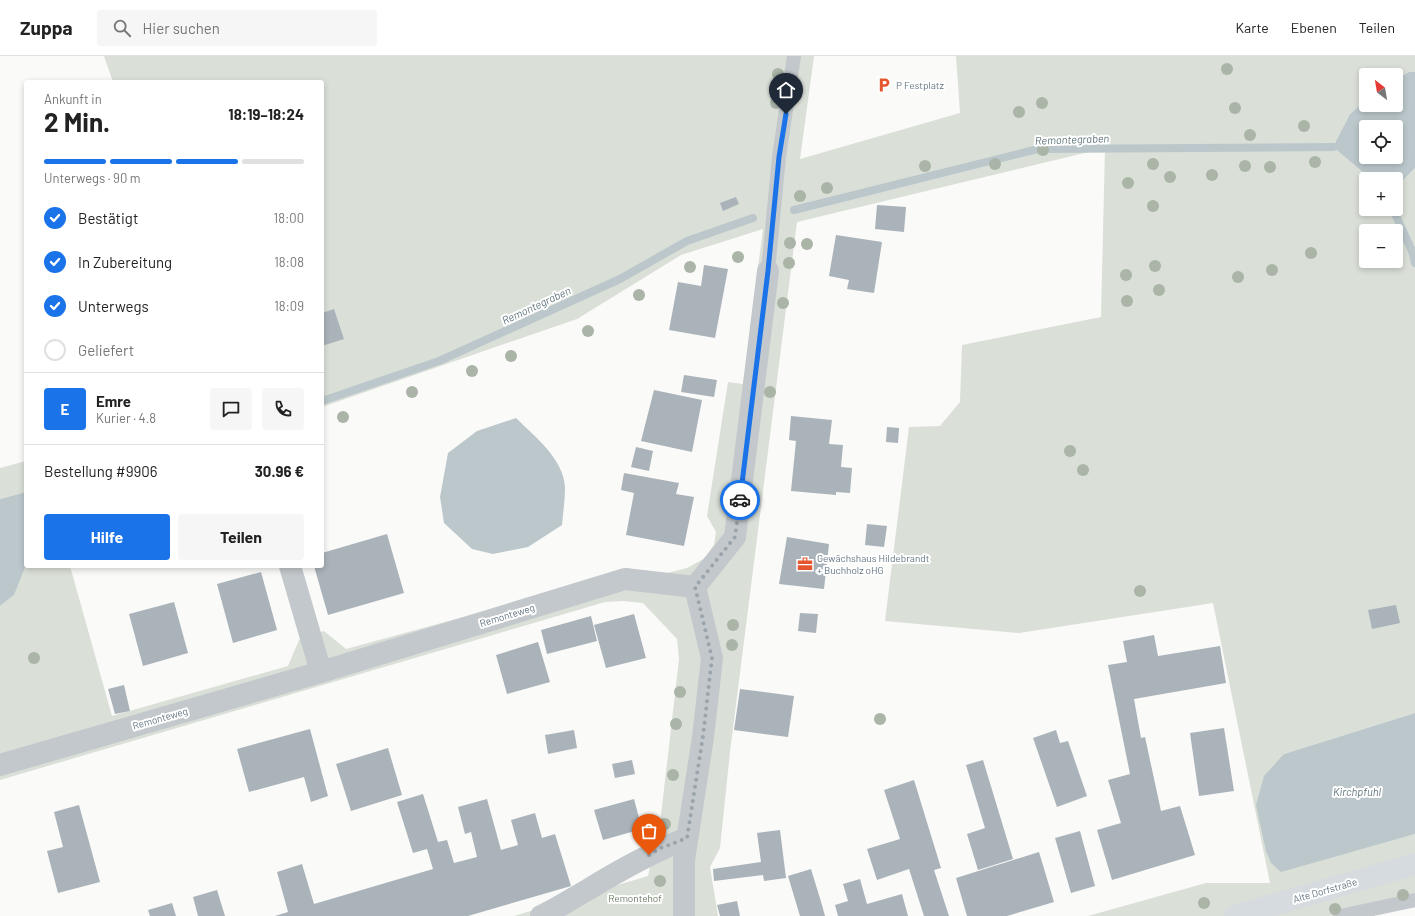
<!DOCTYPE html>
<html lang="de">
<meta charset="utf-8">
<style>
:root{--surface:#fff;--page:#f6f6f6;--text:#222;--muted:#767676;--line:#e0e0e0;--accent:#1a73e8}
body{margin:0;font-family:Barlow,sans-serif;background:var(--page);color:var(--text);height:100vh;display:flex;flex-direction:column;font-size:15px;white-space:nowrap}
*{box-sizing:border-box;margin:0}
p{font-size:13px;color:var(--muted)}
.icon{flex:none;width:22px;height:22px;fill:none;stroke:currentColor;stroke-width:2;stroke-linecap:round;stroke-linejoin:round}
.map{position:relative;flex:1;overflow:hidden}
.sheet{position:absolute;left:24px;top:24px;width:300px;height:488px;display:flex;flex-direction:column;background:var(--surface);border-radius:4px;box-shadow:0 2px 6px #0003}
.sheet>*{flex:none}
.needle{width:26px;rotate:329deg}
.controls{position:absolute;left:1359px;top:12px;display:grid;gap:8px}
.controls a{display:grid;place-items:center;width:44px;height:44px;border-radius:4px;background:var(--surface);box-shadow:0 2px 6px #0003;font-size:20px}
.pin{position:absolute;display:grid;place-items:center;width:34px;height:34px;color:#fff;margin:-41px -17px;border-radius:50% 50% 50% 0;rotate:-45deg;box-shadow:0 0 4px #0007}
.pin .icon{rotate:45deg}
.courier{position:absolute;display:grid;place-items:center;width:40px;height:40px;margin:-20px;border:3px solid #1a73e8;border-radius:50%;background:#fff;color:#222;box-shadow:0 1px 5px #0007}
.summary em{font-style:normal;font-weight:700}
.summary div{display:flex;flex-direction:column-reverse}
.summary{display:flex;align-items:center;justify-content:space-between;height:68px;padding:0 20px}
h1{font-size:26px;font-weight:700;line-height:30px}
.bar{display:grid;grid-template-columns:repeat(4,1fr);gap:6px 4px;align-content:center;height:48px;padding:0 20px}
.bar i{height:5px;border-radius:3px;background:var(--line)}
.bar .active{background:var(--accent)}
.bar p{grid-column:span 4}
.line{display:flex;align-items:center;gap:10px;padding:0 20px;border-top:1px solid var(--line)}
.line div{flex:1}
.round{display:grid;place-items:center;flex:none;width:42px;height:42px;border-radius:4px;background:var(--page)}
ol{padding:0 20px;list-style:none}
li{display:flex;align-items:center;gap:12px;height:44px}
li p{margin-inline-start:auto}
li .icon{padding:4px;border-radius:50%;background:var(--accent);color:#fff;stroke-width:4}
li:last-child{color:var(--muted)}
li i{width:22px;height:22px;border:2px solid var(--line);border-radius:50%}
.button{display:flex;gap:8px;margin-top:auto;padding:8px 20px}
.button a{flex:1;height:46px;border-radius:4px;background:var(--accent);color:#fff;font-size:16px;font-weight:700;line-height:46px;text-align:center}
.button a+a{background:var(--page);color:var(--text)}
header{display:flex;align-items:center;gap:24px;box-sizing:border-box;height:56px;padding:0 20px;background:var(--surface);border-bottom:1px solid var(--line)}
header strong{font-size:19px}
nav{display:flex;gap:22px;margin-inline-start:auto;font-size:14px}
.search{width:280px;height:36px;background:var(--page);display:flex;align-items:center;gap:10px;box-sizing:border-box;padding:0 14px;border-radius:4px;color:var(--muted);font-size:15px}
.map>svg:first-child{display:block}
</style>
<header>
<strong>Zuppa</strong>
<div class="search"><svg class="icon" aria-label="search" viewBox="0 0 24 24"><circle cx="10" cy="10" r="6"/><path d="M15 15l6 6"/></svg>Hier suchen</div>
<nav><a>Karte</a><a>Ebenen</a><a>Teilen</a></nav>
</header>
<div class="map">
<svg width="1415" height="860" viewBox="0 0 1415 860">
<rect width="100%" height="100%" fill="#fafaf8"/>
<path fill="#dadfd7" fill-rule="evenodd" d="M104,0h710l-14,103 160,-46 -4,-57h459v16h-6l-13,7v-4h-30v25l-16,14 -17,33 38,32h-5v30h30v-26l7,-3 12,-12v545l-131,41 -3,117 134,-37v64l-71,18h-256l118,-33h64l-57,-280 -194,30 -134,-12 24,-194 31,-1 20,-24 2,-57 139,-28 4,-169 -308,74 -67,530 -10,96 -10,19 8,49h-204l134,-40 12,-52 19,-165 -2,-20 -34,-36 -20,-2 -18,1 -605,178v-174l14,-11 12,-59 -2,-21 2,-17v68h44l42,150 176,-50 11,-26 25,-9 22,18 220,-60 60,-21 22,4 19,1 20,-5 18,-10 9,-13 2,-13 -9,-16 21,-134 15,2 20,-155 -82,26 -104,64 -255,88v-325h-209zM1366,175h30v30h-30z
M26,405v31l-26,7v-31z"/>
<path fill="#bbc7cb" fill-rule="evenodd" d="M1409,16h6v96l-12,12 -7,3v-4h-25l-38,-32 17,-33 16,-14v5h30v-26zM1366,71h30v30h-30z
M516,362c19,19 47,40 49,69 0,13 -2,26 -3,38l-34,22 -35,7 -21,-5 -28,-26 -4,-26 8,-44 29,-22z
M26,436l-2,23 2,21 -1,31 -11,28 -14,11v-107z
M1415,657v121l-134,38 -10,-9 -5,-12 -10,-46 8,-29 20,-22z"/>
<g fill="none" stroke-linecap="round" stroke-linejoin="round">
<path stroke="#bbc7cb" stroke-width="8" d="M1393,153l19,42 3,12
M794,154l244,-61 295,-2
M322,345l117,-40 181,-82 67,-38 66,-23"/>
</g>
<path fill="#aab3b9" d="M736,141l3,7 -16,7 -3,-8z
M877,149l29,2 -2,25 -29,-3z
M836,179l46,7 -8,51 -27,-4 2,-9 -20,-4z
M704,209l24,4 -13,69 -46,-8 9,-48 23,4z
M334,253l10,30 -22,7v-33z
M684,319l33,5 -3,17 -33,-5z
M654,334l48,10 -10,52 -51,-11z
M791,360l41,4 -3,24 14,1 -2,22 11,1 -2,25 -14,-1v3l-45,-4 5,-50 -7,-1z
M887,371l12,1 -1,15 -12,-1z
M636,391l17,4 -4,20 -18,-4z
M624,417l55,10 -3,11 18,3 -10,49 -58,-11 8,-42 -13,-3z
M867,468l20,2 -3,21 -19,-2z
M387,478l17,59 -76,22 -14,-49h8v-13z
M787,481l42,7 -5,45 -45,-5z
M261,516l16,58 -44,13 -16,-59z
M174,546l14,51 -45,13 -14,-52z
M1396,549l4,18 -28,6 -4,-19z
M800,557l18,1 -2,19 -18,-2z
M634,558l12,44 -40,10 -12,-43z
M591,560l6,25 -50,13 -6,-24z
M1154,579l4,21 62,-10 6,37 -92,16 7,39 4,-1 16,74 19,-5 15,49 -83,25 -15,-50 24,-7 -13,-43 22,-6 -22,-109 19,-3 -4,-21z
M538,586l12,40 -43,12 -11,-39z
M124,629l6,26 -15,3 -7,-25z
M740,633l54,7 -6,41 -54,-7z
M1224,672l10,63 -35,5 -9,-63z
M310,673l18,67 -17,6 -7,-25 -55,15 -12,-43z
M574,674l3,18 -29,6 -3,-19z
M1056,674l4,13 8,-2 19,55 -30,11 -24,-69z
M388,692l14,47 -51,16 -15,-47z
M632,704l3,14 -20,4 -3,-14z
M983,704l30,99 -35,11 -11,-36 18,-6 -19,-63z
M914,724l27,88 -7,2 15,46h-25l-15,-47 -32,11 -10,-31 33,-10 -16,-49z
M423,738l15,48 9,-2 7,23 23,-6 -6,-25 -6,2 -7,-27 29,-8 14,51 17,-5 -7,-25 24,-7 7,25 13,-4 16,52 -103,30h-193l13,-4 -11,-40 25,-8 12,40 119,-35 -6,-20 -14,4 -16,-51z
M634,743l8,30 -39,11 -9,-30z
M79,749l21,77 -42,11 -11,-42 16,-4 -9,-35z
M780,774l6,48 -22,3 -1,-6 -49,6 -1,-12 48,-7 -4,-29z
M1080,775l15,55 -24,7 -16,-55z
M1039,796l15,50 -47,14h-40l-11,-38z
M811,813l11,36 3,11h-25l-12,-40z
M860,823l7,25 35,-10 6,22h-70l-3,-11 13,-4 -5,-17z
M217,834l8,26h-27l-5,-19z
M737,845l3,15h-20l-3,-11z
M172,847l4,13h-26l-2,-6z"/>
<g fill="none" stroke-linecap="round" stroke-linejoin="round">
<path stroke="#c3c8cc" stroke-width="14" d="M768,215l11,-114 15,-101
M1340,860l75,-16"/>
<path stroke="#c3c8cc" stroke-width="22" d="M290,510l31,106
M695,531l40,-50 33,-266
M0,709l321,-93 304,-93 70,8
M541,860c17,-8 32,-18 48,-27 31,-19 64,-37 98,-51
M684,860v-56l19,-123 9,-79 -17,-71"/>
<path stroke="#d6dbdf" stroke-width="22" d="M1235,860l180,-52"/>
</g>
<g fill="#aab4a7">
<circle cx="1227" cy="13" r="6"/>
<circle cx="778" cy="18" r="6"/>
<circle cx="776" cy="47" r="6"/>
<circle cx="1042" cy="47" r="6"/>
<circle cx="1235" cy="52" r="6"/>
<circle cx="1019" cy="56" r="6"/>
<circle cx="1304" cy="70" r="6"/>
<circle cx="1250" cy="79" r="6"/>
<circle cx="1043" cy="94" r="6"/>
<circle cx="1315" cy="106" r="6"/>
<circle cx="995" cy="108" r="6"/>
<circle cx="1153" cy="108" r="6"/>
<circle cx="925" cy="110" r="6"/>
<circle cx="1245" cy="110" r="6"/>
<circle cx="1270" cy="111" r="6"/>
<circle cx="1212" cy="119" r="6"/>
<circle cx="1170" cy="121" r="6"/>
<circle cx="1128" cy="127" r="6"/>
<circle cx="827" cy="132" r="6"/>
<circle cx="800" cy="140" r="6"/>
<circle cx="1153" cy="150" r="6"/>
<circle cx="790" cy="187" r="6"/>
<circle cx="807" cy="188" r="6"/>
<circle cx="1311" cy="197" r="6"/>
<circle cx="738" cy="201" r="6"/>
<circle cx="789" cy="207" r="6"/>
<circle cx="1155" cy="210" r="6"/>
<circle cx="690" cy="211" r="6"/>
<circle cx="1272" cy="214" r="6"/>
<circle cx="1126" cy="219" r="6"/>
<circle cx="1238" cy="221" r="6"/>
<circle cx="1159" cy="234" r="6"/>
<circle cx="639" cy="239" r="6"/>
<circle cx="1127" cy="245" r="6"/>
<circle cx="783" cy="247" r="6"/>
<circle cx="588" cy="275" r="6"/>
<circle cx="511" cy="300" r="6"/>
<circle cx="472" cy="315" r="6"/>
<circle cx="412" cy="336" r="6"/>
<circle cx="770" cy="336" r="6"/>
<circle cx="343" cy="361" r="6"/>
<circle cx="1070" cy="395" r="6"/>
<circle cx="1083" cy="414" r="6"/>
<circle cx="1140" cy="535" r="6"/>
<circle cx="733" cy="569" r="6"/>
<circle cx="732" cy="589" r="6"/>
<circle cx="34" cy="602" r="6"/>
<circle cx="680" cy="636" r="6"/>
<circle cx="880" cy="663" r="6"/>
<circle cx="676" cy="668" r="6"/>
<circle cx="673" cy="719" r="6"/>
<circle cx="665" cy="768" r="6"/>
<circle cx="660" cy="825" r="6"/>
<circle cx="1403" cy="839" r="6"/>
<circle cx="1204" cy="847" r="6"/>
<circle cx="1335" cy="853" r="6"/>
</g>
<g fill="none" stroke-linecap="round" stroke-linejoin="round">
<path stroke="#99a4ac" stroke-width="4" stroke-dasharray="0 7.2" d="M649,799l12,-7 26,-10 16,-102 9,-78 -17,-71 40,-50 5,-37"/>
<path stroke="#1a73e8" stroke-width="5" d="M740,444l28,-229 11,-114 7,-43"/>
</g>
<defs>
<g id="parking-bare" transform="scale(1.2)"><path d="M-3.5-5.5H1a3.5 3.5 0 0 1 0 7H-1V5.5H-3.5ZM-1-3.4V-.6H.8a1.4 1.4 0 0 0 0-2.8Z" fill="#e4572e" stroke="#fff" stroke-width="2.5" paint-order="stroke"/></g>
<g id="office-bare" transform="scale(1.2)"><path d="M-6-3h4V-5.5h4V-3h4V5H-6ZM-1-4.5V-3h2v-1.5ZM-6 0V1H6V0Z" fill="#e4572e" stroke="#fff" stroke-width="2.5" paint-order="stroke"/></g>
</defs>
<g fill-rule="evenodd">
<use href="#parking-bare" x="884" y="29"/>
<use href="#office-bare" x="805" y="508"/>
</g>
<g text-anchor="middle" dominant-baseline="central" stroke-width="4" stroke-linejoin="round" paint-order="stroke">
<g font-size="10" fill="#657683" stroke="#fff" text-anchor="start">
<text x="896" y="29">P Festplatz</text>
<text x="817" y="502">Gewächshaus Hildebrandt<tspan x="817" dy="12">+ Buchholz oHG</tspan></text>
</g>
<g font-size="10" fill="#657683" stroke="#fff">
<text transform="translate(507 559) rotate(-17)">Remonteweg</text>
<text transform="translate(160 662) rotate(-16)">Remonteweg</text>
<text transform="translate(1325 834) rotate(-16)">Alte Dorfstraße</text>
</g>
<g font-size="10" fill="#687a64" stroke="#fff">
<text x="635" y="842">Remontehof</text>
</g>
<g font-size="11" font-style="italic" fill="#60757c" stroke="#fff">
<text transform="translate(1072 83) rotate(-2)">Remontegraben</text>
<text transform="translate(536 249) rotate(-25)">Remontegraben</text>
<text x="1357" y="735">Kirchpfuhl</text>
</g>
</g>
</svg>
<div class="controls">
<a><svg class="needle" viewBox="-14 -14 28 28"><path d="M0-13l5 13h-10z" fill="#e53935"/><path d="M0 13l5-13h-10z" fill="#767676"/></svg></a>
<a><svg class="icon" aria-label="locate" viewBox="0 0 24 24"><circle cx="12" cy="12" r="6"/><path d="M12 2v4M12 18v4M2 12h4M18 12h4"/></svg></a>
<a>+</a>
<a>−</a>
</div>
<div class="pin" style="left:649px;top:799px;background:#ea580c"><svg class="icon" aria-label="bag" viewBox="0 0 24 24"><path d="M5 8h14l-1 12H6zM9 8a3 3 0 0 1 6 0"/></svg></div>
<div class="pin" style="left:786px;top:58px;background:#1f2937"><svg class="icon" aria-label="home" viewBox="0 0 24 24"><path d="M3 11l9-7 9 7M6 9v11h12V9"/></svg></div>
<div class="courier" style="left:740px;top:444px"><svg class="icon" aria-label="car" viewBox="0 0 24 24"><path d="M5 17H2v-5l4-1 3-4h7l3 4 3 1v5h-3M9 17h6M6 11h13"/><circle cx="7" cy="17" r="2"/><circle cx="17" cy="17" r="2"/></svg></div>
<section class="sheet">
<div class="summary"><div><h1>2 Min.</h1><p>Ankunft in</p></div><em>18:19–18:24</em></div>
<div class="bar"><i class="active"></i><i class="active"></i><i class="active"></i><i></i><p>Unterwegs · 90 m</p></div>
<ol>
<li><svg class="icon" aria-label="check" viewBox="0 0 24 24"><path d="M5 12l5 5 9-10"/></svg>Bestätigt<p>18:00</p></li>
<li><svg class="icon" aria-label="check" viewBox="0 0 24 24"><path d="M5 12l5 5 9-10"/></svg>In Zubereitung<p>18:08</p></li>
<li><svg class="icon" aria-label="check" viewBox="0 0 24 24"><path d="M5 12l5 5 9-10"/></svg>Unterwegs<p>18:09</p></li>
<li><i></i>Geliefert</li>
</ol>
<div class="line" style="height:72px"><b class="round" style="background:var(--accent);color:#fff">E</b><div><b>Emre</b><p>Kurier · 4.8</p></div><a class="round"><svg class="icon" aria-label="chat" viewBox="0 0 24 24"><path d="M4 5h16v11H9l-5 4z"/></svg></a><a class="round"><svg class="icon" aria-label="phone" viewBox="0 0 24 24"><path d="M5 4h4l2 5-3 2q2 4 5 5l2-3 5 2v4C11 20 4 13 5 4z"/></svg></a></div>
<div class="line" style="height:52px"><div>Bestellung #9906</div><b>30.96 €</b></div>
<div class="button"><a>Hilfe</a><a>Teilen</a></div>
</section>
</div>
